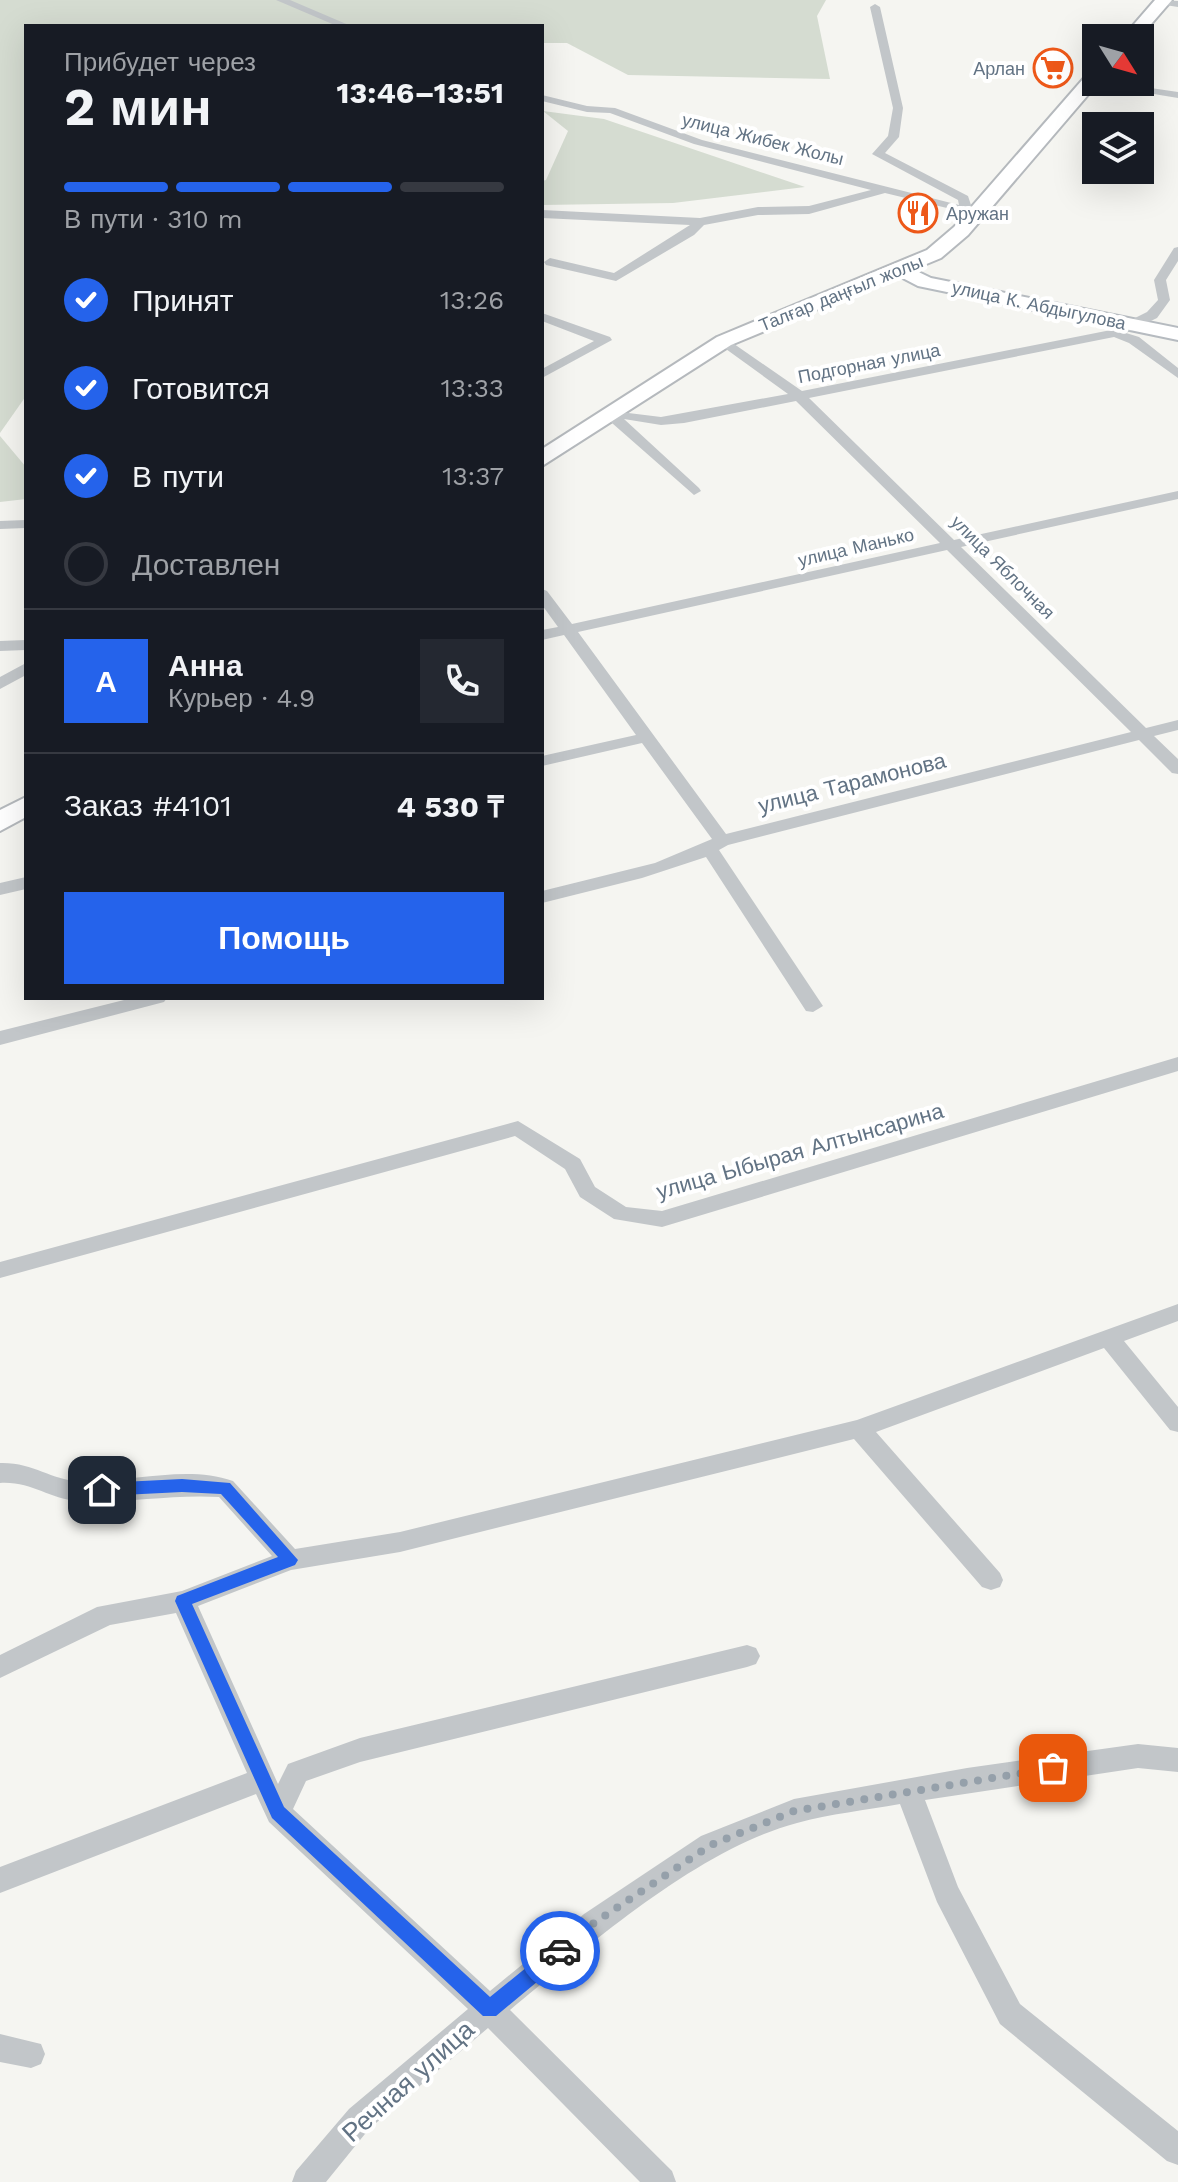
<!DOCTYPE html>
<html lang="ru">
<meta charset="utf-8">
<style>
:root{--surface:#171b24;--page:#242831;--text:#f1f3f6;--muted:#9ea1a6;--line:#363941;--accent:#2563eb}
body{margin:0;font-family:"Work Sans",sans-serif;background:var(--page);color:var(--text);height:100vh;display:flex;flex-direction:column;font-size:30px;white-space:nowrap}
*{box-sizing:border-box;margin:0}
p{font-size:26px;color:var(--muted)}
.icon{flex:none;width:44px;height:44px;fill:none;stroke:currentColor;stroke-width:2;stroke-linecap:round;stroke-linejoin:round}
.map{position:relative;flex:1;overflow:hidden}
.panel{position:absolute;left:24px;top:24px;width:520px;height:976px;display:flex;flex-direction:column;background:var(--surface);border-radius:0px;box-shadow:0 8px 32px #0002}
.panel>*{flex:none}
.needle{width:52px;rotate:127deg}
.buttons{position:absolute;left:1082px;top:24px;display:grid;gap:16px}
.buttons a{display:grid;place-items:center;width:72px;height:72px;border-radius:0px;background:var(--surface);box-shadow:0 8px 32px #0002;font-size:40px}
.pin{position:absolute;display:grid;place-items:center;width:68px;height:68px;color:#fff;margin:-34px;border-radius:16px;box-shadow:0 4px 12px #0006}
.courier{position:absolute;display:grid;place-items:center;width:80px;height:80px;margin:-40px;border:6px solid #2563eb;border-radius:50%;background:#fff;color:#222;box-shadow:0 2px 10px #0007}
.summary em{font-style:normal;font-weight:700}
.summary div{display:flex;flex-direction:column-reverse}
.summary{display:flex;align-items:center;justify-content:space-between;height:136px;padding:0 40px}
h1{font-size:52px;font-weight:700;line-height:60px}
.bar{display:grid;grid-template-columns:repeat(4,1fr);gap:12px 8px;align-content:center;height:96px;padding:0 40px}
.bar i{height:10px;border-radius:6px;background:var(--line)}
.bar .current{background:var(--accent)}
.bar p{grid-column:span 4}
.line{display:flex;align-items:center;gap:20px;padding:0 40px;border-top:2px solid var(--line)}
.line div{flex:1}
.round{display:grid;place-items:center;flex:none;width:84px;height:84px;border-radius:0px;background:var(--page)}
ol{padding:0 40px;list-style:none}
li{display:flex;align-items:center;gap:24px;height:88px}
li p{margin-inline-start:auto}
li .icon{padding:8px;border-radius:50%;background:var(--accent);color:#fff;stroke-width:4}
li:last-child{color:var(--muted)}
li i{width:44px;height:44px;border:4px solid var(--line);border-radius:50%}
.cta{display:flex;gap:16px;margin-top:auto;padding:16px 40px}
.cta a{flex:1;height:92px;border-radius:0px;background:var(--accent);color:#fff;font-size:32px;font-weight:700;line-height:92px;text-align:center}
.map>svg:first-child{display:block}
</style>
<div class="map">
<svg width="1178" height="2182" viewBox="0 0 1178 2182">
<rect width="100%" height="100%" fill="#f5f5f1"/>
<path fill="#d5dcd1" d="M0,0h826l-9,16 13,63 -202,-4 -61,-32h-25v-17h-516v370l-26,37z
M543,111l61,8 201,68 -132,16 -131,2v-24l4,-1 22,-49z
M0,436l26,31v32l-26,3z"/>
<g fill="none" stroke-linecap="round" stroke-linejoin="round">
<g stroke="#b6bbc0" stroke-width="4">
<path id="secondary" d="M902,264l29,14 247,50v12l-260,-54 -23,-12v-8z"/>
</g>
<g stroke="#b5b9bd" stroke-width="4">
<path id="primary" d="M1155,0h17l-33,38h-17z
M1096,70v12h3l-131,153 -27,23 -210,87 -189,121v-17l175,-112 210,-87 27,-23 136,-156z
M26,797v20l-26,14v-21z"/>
</g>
<path fill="#c2c6c9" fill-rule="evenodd" d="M276,0h14l61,26h-14z
M1159,0l19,1v6l-19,-3z
M875,4l5,3 23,101 -4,29 -14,16 83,43 4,12 8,2v6l-95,-23 -76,21 -51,1 -54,10 -10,10 -78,46 -70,-16 -2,-3 6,-4 64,15 76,-48 -148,-7v-8l158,8 58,-11 51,-1 62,-16 -177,-46 -84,-31 -23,-1 -45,-11v-6l45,11 28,2 87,32 257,65 -1,-5 -86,-46 16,-18 5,-28 -23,-101z
M1096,80l82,12v6l-79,-13 -5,-3z
M1178,247v14l-12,19 4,20 -13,18 -31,15 13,4 39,31v10l-49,-35 -15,-6 -305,61 145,142 224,-49v8l-217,48 185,181 32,-8v10l-24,6 24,23v15l-6,-1 -33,-33 -411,105 -9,5 104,156 -10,6 -7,-1 -100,-154 -64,21 -100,25v-12l113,-28 57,-24 -70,-96 -100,23v-10l94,-21 -72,-100 -22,5v-10l16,-3 -16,-22v-16l5,2 25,33 368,-81 -144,-142 -112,22 -23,2 -37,-6 75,69 2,3 -7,4 -90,-79v-6l57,7 127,-23 -69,-50 -2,-3 7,-4 78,54 309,-61 36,-18 11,-12 -4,-20 20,-32zM947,550l184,182 -405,102 -148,-202z
M542,313l68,24 2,3 -70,38v-9l52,-28 -52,-20z
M26,520v8l-26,1v-8z
M26,640v10l-26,1v-10z
M26,663v12l-26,14v-12z
M26,877v12l-26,6v-12z
M132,998h35l-3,4 -164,43v-14z
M1178,1057v14l-516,156 -48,-8 -34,-22 -15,-28 -50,-33 -515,142v-16l518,-141 62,38 15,28 31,20 36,4z
M1178,1304v17l-54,20 54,66v25l-8,-2 -66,-82 -228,84 124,141 3,7 -3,7 -9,3 -9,-3 -128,-148 -454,113 -109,18 -93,36 80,178 10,-20 72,-26 387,-93 9,3 4,8 -4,8 -9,3 -387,95 -54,19 -13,28 197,182 94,-77 117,-78 93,-37 173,-31 171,-24 40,4v24l-40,-4 -213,32 33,87 62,117 158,127v34l-11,-4 -167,-137 -63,-122 -37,-98c-34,6 -70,10 -103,19 -99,26 -209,123 -287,187l162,161 4,11h-36l-152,-154 -119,101 -43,53h-34l4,-11 53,-62 119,-100 -199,-187 -13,-28 -256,99v-26l247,-94 -71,-160 -66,12 -110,53v-23l97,-48 85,-16 90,-35 -53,-59c-48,-3 -97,7 -142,4 -28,-2 -46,-20 -77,-18v-20c33,-1 51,17 78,18 50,3 106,-17 155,0l62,68 105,-17 457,-112z
M0,2034l41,10 4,10 -4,10 -10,4 -31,-6z"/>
<use href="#secondary" fill="#fff" fill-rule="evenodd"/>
<use href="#primary" fill="#fff" fill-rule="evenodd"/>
</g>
<path fill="#2563eb" d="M182,1479l48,4 68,77 -3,5 -103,39 92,203 206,190 64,-52h13v12l-71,59h-13l-211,-198 -97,-217 2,-5 101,-39 -57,-63 -39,-2 -80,4 -8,-6 8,-7z"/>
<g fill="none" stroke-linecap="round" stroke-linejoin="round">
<path stroke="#95a0aa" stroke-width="8" stroke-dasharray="0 14.4" d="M560,1951l34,-28 117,-78 83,-34 259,-43"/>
</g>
<defs>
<g id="supermarket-ring" transform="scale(2)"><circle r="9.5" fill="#fff" stroke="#ed5819" stroke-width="1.5"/><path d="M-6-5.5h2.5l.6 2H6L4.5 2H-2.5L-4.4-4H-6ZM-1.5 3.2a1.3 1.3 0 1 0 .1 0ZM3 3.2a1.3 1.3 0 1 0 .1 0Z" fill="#ed5819"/></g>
<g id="restaurant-ring" transform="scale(2)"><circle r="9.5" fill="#fff" stroke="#ed5819" stroke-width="1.5"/><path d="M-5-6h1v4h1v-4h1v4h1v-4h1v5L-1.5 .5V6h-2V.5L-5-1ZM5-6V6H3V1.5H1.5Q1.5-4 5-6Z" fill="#ed5819"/></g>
</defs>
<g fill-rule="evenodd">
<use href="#supermarket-ring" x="1053" y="68"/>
<use href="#restaurant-ring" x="918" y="213"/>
</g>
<g text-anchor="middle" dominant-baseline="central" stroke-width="8" stroke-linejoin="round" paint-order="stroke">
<g font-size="18" fill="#627384" stroke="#fff" text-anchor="end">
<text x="1025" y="68">Арлан</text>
<text x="946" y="213" text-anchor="start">Аружан</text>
</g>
<g font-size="18" fill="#627384" stroke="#fff">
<text transform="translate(763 139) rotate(14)">улица Жибек Жолы</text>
<text transform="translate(841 293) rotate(-22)">Талғар даңғыл жолы</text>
<text transform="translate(1039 305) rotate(12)">улица К. Абдыгулова</text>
<text transform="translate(869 363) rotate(-11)">Подгорная улица</text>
<text transform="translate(856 547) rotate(-13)">улица Манько</text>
<text transform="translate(1003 567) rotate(45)">улица Яблочная</text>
</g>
<g font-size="22" fill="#627384" stroke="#fff">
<text transform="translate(852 783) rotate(-14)">улица Тарамонова</text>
<text transform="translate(800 1151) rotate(-16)">улица Ыбырая Алтынсарина</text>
</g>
<g font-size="26" fill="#627384" stroke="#fff">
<text transform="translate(408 2081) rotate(-42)">Речная улица</text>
</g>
</g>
</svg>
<div class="buttons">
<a><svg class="needle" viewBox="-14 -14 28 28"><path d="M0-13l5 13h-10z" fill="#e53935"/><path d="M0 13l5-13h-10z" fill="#9ea1a6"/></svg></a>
<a><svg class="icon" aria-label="layers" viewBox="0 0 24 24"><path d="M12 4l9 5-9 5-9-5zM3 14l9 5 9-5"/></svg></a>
</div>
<div class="pin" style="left:1053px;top:1768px;background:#ea580c"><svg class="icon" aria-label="bag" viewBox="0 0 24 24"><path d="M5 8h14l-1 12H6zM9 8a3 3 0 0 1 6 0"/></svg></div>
<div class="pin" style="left:102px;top:1490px;background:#1f2937"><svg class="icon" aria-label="home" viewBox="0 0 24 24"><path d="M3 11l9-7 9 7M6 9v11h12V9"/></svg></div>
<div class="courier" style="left:560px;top:1951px"><svg class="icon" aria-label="car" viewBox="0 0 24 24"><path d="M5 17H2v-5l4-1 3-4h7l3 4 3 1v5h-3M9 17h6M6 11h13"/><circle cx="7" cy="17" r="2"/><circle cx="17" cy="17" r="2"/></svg></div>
<section class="panel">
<div class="summary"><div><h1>2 мин</h1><p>Прибудет через</p></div><em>13:46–13:51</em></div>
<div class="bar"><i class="current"></i><i class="current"></i><i class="current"></i><i></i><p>В пути · 310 m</p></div>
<ol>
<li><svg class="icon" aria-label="check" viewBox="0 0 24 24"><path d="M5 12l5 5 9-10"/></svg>Принят<p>13:26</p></li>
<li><svg class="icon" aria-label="check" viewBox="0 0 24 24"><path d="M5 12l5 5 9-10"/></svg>Готовится<p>13:33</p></li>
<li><svg class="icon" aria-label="check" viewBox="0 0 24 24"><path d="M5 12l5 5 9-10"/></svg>В пути<p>13:37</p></li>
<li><i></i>Доставлен</li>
</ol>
<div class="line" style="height:144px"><b class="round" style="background:var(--accent);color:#fff">А</b><div><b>Анна</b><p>Курьер · 4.9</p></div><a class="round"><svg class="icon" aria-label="phone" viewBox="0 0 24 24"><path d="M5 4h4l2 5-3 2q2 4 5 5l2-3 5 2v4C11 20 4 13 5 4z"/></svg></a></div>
<div class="line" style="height:104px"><div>Заказ #4101</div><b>4 530 ₸</b></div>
<div class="cta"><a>Помощь</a></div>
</section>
</div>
